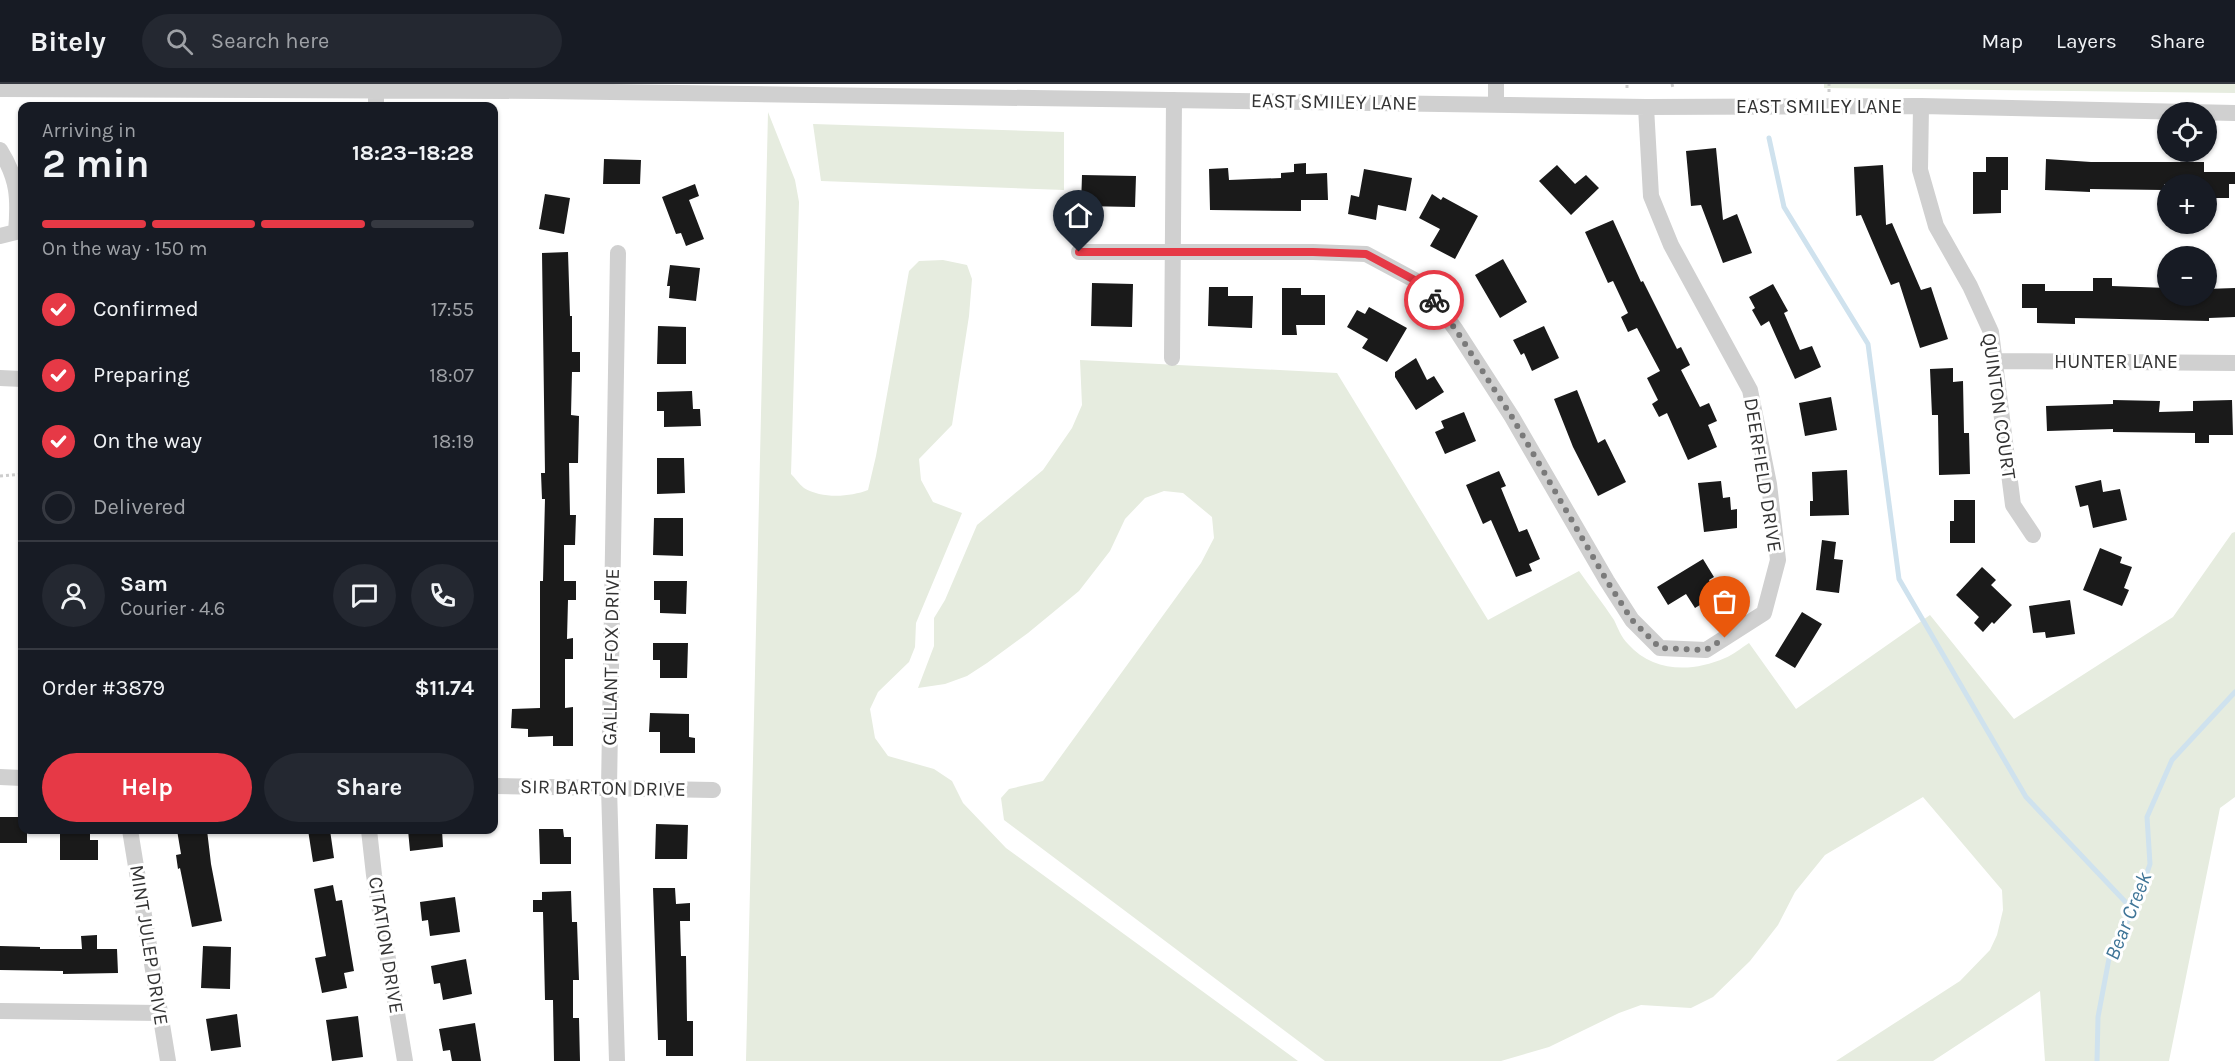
<!DOCTYPE html>
<meta charset="utf-8">
<style>
:root{--surface:#171b24;--page:#242831;--text:#f1f3f6;--muted:#9ea1a6;--line:#363941;--accent:#e63946}
body{margin:0;font-family:Karla,sans-serif;background:var(--page);color:var(--text);height:100vh;display:flex;flex-direction:column;font-size:22px;white-space:nowrap}
*{box-sizing:border-box;margin:0}
p{font-size:20px;color:var(--muted)}
.icon{flex:none;width:33px;height:33px;fill:none;stroke:currentColor;stroke-width:2;stroke-linecap:round;stroke-linejoin:round}
.map{position:relative;flex:1;overflow:hidden}
.drawer{position:absolute;left:18px;top:18px;width:480px;height:732px;display:flex;flex-direction:column;background:var(--surface);border-radius:12px;box-shadow:0 2px 4px #0004}
.drawer>*{flex:none}
.fabs{position:absolute;left:2157px;top:18px;display:grid;gap:12px}
.fabs a{display:grid;place-items:center;width:60px;height:60px;border-radius:50%;background:var(--surface);box-shadow:0 2px 4px #0004;font-size:30px}
.pin{position:absolute;display:grid;place-items:center;width:51px;height:51px;color:#fff;margin:-62px -26px;border-radius:50% 50% 50% 0;rotate:-45deg;box-shadow:0 0 6px #0007}
.pin .icon{rotate:45deg}
.courier{position:absolute;display:grid;place-items:center;width:60px;height:60px;margin:-30px;border:4px solid #e63946;border-radius:50%;background:#fff;color:#222;box-shadow:0 2px 8px #0007}
.headline em{font-style:normal;font-weight:700}
.headline div{display:flex;flex-direction:column-reverse}
.headline{display:flex;align-items:center;justify-content:space-between;height:102px;padding:0 24px}
h1{font-size:39px;font-weight:700;line-height:45px}
.bar{display:grid;grid-template-columns:repeat(4,1fr);gap:9px 6px;align-content:center;height:72px;padding:0 24px}
.bar i{height:8px;border-radius:4px;background:var(--line)}
.bar .current{background:var(--accent)}
.bar p{grid-column:span 4}
.line{display:flex;align-items:center;gap:15px;padding:0 24px;border-top:2px solid var(--line)}
.line div{flex:1}
.round{display:grid;place-items:center;flex:none;width:63px;height:63px;border-radius:32px;background:var(--page)}
ol{padding:0 24px;list-style:none}
li{display:flex;align-items:center;gap:18px;height:66px}
li p{margin-inline-start:auto}
li .icon{padding:6px;border-radius:50%;background:var(--accent);color:#fff;stroke-width:4}
li:last-child{color:var(--muted)}
li i{width:33px;height:33px;border:3px solid var(--line);border-radius:50%}
.action{display:flex;gap:12px;margin-top:auto;padding:12px 24px}
.action a{flex:1;height:69px;border-radius:36px;background:var(--accent);color:#fff;font-size:24px;font-weight:700;line-height:69px;text-align:center}
.action a+a{background:var(--page);color:var(--text)}
header{display:flex;align-items:center;gap:36px;box-sizing:border-box;height:84px;padding:0 30px;background:var(--surface);border-bottom:2px solid var(--line)}
header strong{font-size:28px}
nav{display:flex;gap:33px;margin-inline-start:auto;font-size:21px}
.search{width:420px;height:54px;background:var(--page);display:flex;align-items:center;gap:15px;box-sizing:border-box;padding:0 21px;border-radius:33px;color:var(--muted);font-size:22px}
.map>svg:first-child{display:block}
</style>
<header>
<strong>Bitely</strong>
<div class="search"><svg class="icon" aria-label="search" viewBox="0 0 24 24"><circle cx="10" cy="10" r="6"/><path d="M15 15l6 6"/></svg>Search here</div>
<nav><a>Map</a><a>Layers</a><a>Share</a></nav>
</header>
<div class="map">
<svg width="2235" height="977" viewBox="0 0 2235 977">
<rect width="100%" height="100%" fill="#fff"/>
<path fill="#e6ecdf" d="M1824,0h411v9l-411,-5z
M768,28l27,68 4,22 -8,272c4,4 8,10 13,14 18,11 46,9 64,2l8,-34 33,-185 10,-10 24,-1 24,5 5,14 -3,37 -17,109 -33,34 2,21 12,22 29,11 -46,110 -1,24 -6,15 -31,30 -8,17 5,29 13,18 46,13 18,12 11,22 43,45 292,213h-552z
M813,40l251,8v58l-243,-9z
M1080,276l257,13 151,247 91,-49c11,16 24,32 35,49 4,8 7,17 14,24 25,28 63,29 97,14 8,-3 16,-10 24,-15l47,66 134,-94 84,104 159,-102 59,-84 3,-1v265l-15,11 -51,253h-124l-5,-70 -107,70h-97l124,-80 30,-31 7,-15 6,-25 -1,-20 -79,-93 -98,58 -30,37 -17,33 -28,36 -37,36 -22,11 -50,-3 -22,8 -70,34 -48,14h-176l-321,-241 -3,-22 8,-9 34,-8 158,-218 13,-25 -2,-21 -29,-24 -19,-2 -19,7 -20,21 -15,32 -31,40 -51,42 -41,30 -20,13 -22,8 -27,4 16,-42v-28l11,-18 32,-75 66,-55 29,-42 10,-23z"/>
<g fill="none" stroke-linecap="round" stroke-linejoin="round">
<path stroke="#cfe2ee" stroke-width="5" d="M1769,54l15,69 84,137 31,235 127,218 108,114
M2097,977l1,-44 13,-69 23,-37 16,-47 -3,-47 25,-57 63,-68"/>
</g>
<path fill="#1a1a1a" d="M1716,64l7,72 14,-6 15,39 -29,10 -22,-58 -10,1 -5,-55z
M1986,73h22v33h-7v23l-28,1v-42h13z
M604,75l37,1 -1,24h-37z
M2046,75l45,3h113v10h31v12h-6v14h-23v-14h-42v6l-74,-1v3l-45,-2z
M1306,79v11l21,-1 1,27h-27v11l-91,-1 -1,-41 19,-1 1,12 52,-2v-5l13,-1v-8z
M1557,81l18,19 11,-9 13,13 -28,27 -32,-34z
M1883,81l3,60 6,-2 29,67 10,-3 17,52 -28,9 -21,-66 -8,3 -30,-70 -5,1 -2,-49z
M1364,85l48,9 -6,33 -28,-6 -2,15 -28,-6 3,-19 8,2z
M1082,91l54,1 -1,31 -54,-1z
M695,100l4,12 -10,4 15,39 -18,7 -5,-13 -5,1 -14,-37z
M545,110l25,4 -6,36 -25,-5z
M1432,110l9,6 2,-3 35,19 -23,43 -25,-13 10,-17 -21,-11z
M1613,136l28,62 2,-1 34,68 4,-2 9,18 -9,5 19,37 9,-4 8,18 -9,4 9,22 -29,13 -21,-47 -8,4 -7,-13 6,-4 -11,-22 13,-7 -23,-43 -9,4 -7,-15 7,-4 -15,-32 -5,2 -23,-51z
M568,168l2,64h2v36h8v20h-8l-1,43 8,1 -1,47h-9l1,52h6l-1,30h-11v36h12v19h-8l-1,39 6,-1v21h-8v49l8,-1v39h-20v-10l-25,1v-8l-17,-1 1,-19 28,-1v-127h3l2,-82h-3l-1,-26h4l-3,-220z
M1503,175l24,43 -27,16 -25,-43z
M670,181l30,3 -4,33 -27,-3 1,-12h-3z
M2093,194h19v8l56,2v8h38v-7l29,-1v29l-26,1v3l-134,-3v6l-38,-1v-15h-15v-24h23v7h48z
M1092,199l41,1 -1,43 -41,-1z
M1773,200l15,27 -4,2 16,37 12,-4 9,21 -26,12 -26,-58 -8,5 -9,-16 3,-2 -6,-11z
M1209,203h19v9h25l-1,32 -44,-2z
M1282,204h19v7h24v30h-29l1,10h-15z
M1369,223l38,21 -20,34 -25,-14 6,-9 -21,-12 10,-17 8,4z
M658,242l28,1v37h-29z
M1544,242l15,32 -27,13 -8,-18 -3,2 -8,-15z
M1416,274l11,22 7,-4 10,16 -28,18 -21,-33v-5z
M1953,284v14l10,-1 1,52h5l1,41 -31,1 -1,-60h-6l-2,-46z
M1577,306l21,53 7,-4 21,43 -28,14 -25,-49 -19,-48z
M692,307l1,18h7l1,17 -37,1v-16h-7v-19z
M1831,313l6,33 -32,6 -6,-33z
M2113,316l47,1 -1,11 34,-1v-10l39,-1 1,35h-24v8h-14v-10l-82,-1v-3l-66,2 -1,-25 67,-2z
M1464,328l12,29 -31,13 -10,-22 9,-4 -3,-7z
M657,374h27l1,35 -28,1z
M1847,386l2,45 -39,1v-15h3l-1,-29z
M1499,387l7,15 -5,2 18,44 8,-3 13,30 -11,5 3,7 -16,6 -25,-57 -8,4 -17,-39z
M2101,396l2,12 17,-3 7,31 -34,8 -5,-23 -8,2 -5,-21z
M1721,397l2,17 7,-1 1,13 6,-1v19l-33,4 -6,-49z
M1954,416h21v43h-25v-22h4z
M654,434h29v38l-30,-1z
M1822,456l14,2 -2,17 9,1 -4,33 -23,-3z
M2100,464l22,9 -2,6 12,4 -8,21 5,2 -7,16 -39,-16z
M1703,475l11,18 -5,3 9,14 -23,14 -9,-14 -18,11 -11,-18z
M1982,483l14,13 -5,5 21,20 -18,19 -2,-2 -9,10 -9,-9 5,-6 -23,-22z
M654,497h33l-1,33 -26,-1v-13h-6z
M2070,516l5,34 -29,4 -1,-6 -12,1 -4,-27z
M1802,528l20,12 -27,44 -20,-12z
M653,559h35l-1,35h-27v-18h-7z
M650,629l39,1v23l6,1v15h-35v-21h-11z
M0,733h22v13h5v13h-27z
M656,740l32,1 -1,34h-32z
M539,745h24l1,8h7v27h-31z
M60,746h30v10h8v20h-38z
M177,746h30l4,34 11,57 -30,6 -12,-59 -2,1 -2,-14 5,-1z
M308,746h22l4,28 -21,4z
M408,746h34l1,17 -33,4z
M333,801l3,16 6,-1 12,71 -10,2 3,15 -25,5 -7,-35 11,-2 -12,-67z
M653,804h22l1,16 14,-1v18h-10l1,35h5l1,65h6v35h-27v-16h-8z
M571,807l1,31h5l2,58h-6v38h6l1,43h-26l-1,-61h-8l-2,-88h-10v-12h9v-8z
M455,813l5,35 -30,4 -2,-16 -6,1 -2,-19z
M97,851v14h20l1,24 -55,1v-3l-63,-1v-24l40,1v2h42l-1,-13z
M203,862l28,1 -1,42 -29,-1z
M466,875l6,35 -29,6 -3,-17 -6,1 -3,-18z
M237,930l4,33 -30,4 -5,-32z
M358,932l5,41 -31,4 -6,-41z
M475,939l6,38h-29l-2,-11 -7,1 -4,-22z"/>
<g fill="none" stroke-linecap="round" stroke-linejoin="round">
<path stroke="#cdcdcd" stroke-width="3" stroke-dasharray="3 3" stroke-linecap="butt" d="M1672,0l1,4
M1627,4v-4
M1829,8v-8
M0,392l22,-2"/>
<path stroke="#d0d0d0" stroke-width="16" d="M0,5l543,2 1103,16 275,-1 314,7
M1496,20v-20
M376,22v-16
M1921,22l-1,64 16,56 34,60 21,46 22,173 20,30
M0,66c18,29 19,48 16,82l-16,4
M1079,168h234l53,2 56,30 34,46 56,87 95,164 25,39 28,28 46,2 58,-37 14,-53 -9,-76 -19,-94 -79,-145 -20,-49 -5,-89
M1172,274l2,-258
M1996,277l239,2
M0,294l22,1
M0,693l22,1
M494,702l219,4
M130,746l38,231
M369,746l5,45 31,186
M0,927l160,2
M617,977l-8,-273 9,-535"/>
</g>
<g fill="none" stroke-linecap="round" stroke-linejoin="round">
<path stroke="#7a7a7a" stroke-width="6" stroke-dasharray="0 10.8" d="M1434,216l22,30 56,87 95,164 25,39 28,28 46,2 19,-12"/>
<path stroke="#e63946" stroke-width="8" d="M1079,168h234l53,2 56,30 12,16"/>
</g>
<g text-anchor="middle" dominant-baseline="central" stroke-width="6" stroke-linejoin="round" paint-order="stroke">
<g font-size="20" fill="#333" stroke="#fff">
<text transform="translate(1334 18) rotate(1)">EAST SMILEY LANE</text>
<text x="1819" y="22">EAST SMILEY LANE</text>
<text x="2116" y="277">HUNTER LANE</text>
<text transform="translate(1999 322) rotate(82)">QUINTON COURT</text>
<text transform="translate(1763 391) rotate(81)">DEERFIELD DRIVE</text>
<text transform="translate(611 573) rotate(-89)">GALLANT FOX DRIVE</text>
<text transform="translate(603 704) rotate(1)">SIR BARTON DRIVE</text>
<text transform="translate(149 861) rotate(81)">MINT JULEP DRIVE</text>
<text transform="translate(386 861) rotate(81)">CITATION DRIVE</text>
</g>
<g font-size="21" font-style="italic" fill="#3f7597" stroke="#fff">
<text transform="translate(2128 832) rotate(-68)">Bear Creek</text>
</g>
</g>
</svg>
<div class="fabs">
<a><svg class="icon" aria-label="locate" viewBox="0 0 24 24"><circle cx="12" cy="12" r="6"/><path d="M12 2v4M12 18v4M2 12h4M18 12h4"/></svg></a>
<a>+</a>
<a>−</a>
</div>
<div class="pin" style="left:1725px;top:554px;background:#ea580c"><svg class="icon" aria-label="bag" viewBox="0 0 24 24"><path d="M5 8h14l-1 12H6zM9 8a3 3 0 0 1 6 0"/></svg></div>
<div class="pin" style="left:1079px;top:168px;background:#1f2937"><svg class="icon" aria-label="home" viewBox="0 0 24 24"><path d="M3 11l9-7 9 7M6 9v11h12V9"/></svg></div>
<div class="courier" style="left:1434px;top:216px"><svg class="icon" aria-label="bike" viewBox="0 0 24 24"><circle cx="6" cy="16" r="4"/><circle cx="18" cy="16" r="4"/><path d="M6 16l4-8h5l3 8M10 8l3 8H6M13 5h3"/></svg></div>
<section class="drawer">
<div class="headline"><div><h1>2 min</h1><p>Arriving in</p></div><em>18:23–18:28</em></div>
<div class="bar"><i class="current"></i><i class="current"></i><i class="current"></i><i></i><p>On the way · 150 m</p></div>
<ol>
<li><svg class="icon" aria-label="check" viewBox="0 0 24 24"><path d="M5 12l5 5 9-10"/></svg>Confirmed<p>17:55</p></li>
<li><svg class="icon" aria-label="check" viewBox="0 0 24 24"><path d="M5 12l5 5 9-10"/></svg>Preparing<p>18:07</p></li>
<li><svg class="icon" aria-label="check" viewBox="0 0 24 24"><path d="M5 12l5 5 9-10"/></svg>On the way<p>18:19</p></li>
<li><i></i>Delivered</li>
</ol>
<div class="line" style="height:108px"><a class="round"><svg class="icon" aria-label="person" viewBox="0 0 24 24"><circle cx="12" cy="8" r="4"/><path d="M4 21q1-7 8-7t8 7"/></svg></a><div><b>Sam</b><p>Courier · 4.6</p></div><a class="round"><svg class="icon" aria-label="chat" viewBox="0 0 24 24"><path d="M4 5h16v11H9l-5 4z"/></svg></a><a class="round"><svg class="icon" aria-label="phone" viewBox="0 0 24 24"><path d="M5 4h4l2 5-3 2q2 4 5 5l2-3 5 2v4C11 20 4 13 5 4z"/></svg></a></div>
<div class="line" style="height:78px"><div>Order #3879</div><b>$11.74</b></div>
<div class="action"><a>Help</a><a>Share</a></div>
</section>
</div>
